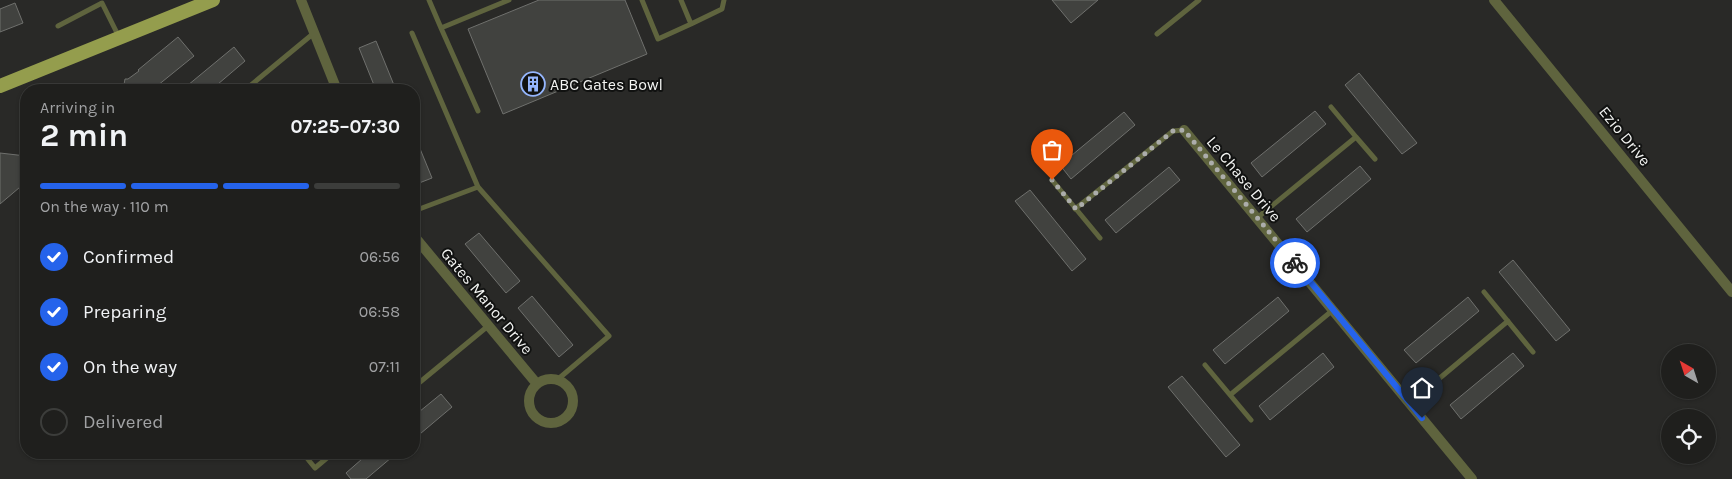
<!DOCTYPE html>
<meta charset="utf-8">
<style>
:root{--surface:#1f1f1d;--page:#2c2c2a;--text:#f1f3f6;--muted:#a1a2a4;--line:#3c3d3b;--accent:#2563eb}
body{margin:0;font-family:Karla,sans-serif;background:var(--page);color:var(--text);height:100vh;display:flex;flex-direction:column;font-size:19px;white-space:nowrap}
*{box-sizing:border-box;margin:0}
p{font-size:16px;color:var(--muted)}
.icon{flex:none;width:28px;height:28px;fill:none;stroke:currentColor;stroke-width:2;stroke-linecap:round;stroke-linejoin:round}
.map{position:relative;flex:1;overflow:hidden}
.side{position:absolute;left:20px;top:84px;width:400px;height:375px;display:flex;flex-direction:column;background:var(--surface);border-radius:20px;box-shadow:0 1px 4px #0004,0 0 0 1px var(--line)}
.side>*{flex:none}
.needle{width:32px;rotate:321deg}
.tools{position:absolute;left:1661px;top:344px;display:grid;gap:10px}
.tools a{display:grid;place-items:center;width:55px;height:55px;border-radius:50%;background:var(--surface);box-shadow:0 1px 4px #0004,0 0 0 1px var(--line);font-size:25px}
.pin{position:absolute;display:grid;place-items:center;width:42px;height:42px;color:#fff;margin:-51px -21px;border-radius:50% 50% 50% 0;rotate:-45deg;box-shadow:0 0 5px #0007}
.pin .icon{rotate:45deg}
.courier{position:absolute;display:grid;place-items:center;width:50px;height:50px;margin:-25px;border:4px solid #2563eb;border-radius:50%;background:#fff;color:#222;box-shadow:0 1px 6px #0007}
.head em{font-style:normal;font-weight:700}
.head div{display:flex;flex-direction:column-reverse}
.head{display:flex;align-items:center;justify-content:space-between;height:85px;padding:0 20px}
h1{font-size:32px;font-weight:700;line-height:38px}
.bar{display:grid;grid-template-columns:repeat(4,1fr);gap:8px 5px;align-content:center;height:60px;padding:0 20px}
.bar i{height:6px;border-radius:4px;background:var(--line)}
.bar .on{background:var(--accent)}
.bar p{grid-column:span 4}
ol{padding:0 20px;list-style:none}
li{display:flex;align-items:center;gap:15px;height:55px}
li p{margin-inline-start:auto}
li .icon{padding:5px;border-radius:50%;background:var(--accent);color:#fff;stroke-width:4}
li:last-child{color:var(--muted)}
li i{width:28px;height:28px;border:2px solid var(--line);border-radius:50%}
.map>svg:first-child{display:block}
</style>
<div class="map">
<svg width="1732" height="479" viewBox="0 0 1732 479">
<rect width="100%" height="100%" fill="#292927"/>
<path fill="#41423f" stroke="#6f706d" d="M539,0h86l22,54 -144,60 -35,-85z
M1052,0h46l-27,23z
M15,3l8,20 -23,9v-23z
M178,37l16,19 -42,34h-29l2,-11h3l11,-8 -1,-1z
M376,41l20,49h-20l-17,-42z
M234,47l11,14 -34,29h-29z
M1359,73l58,70 -15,11 -57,-69z
M1315,111l11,13 -64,53 -11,-14z
M1124,112l11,13 -64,54 -11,-14z
M414,134l18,44 -18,7z
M0,153l26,3v26l-26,22z
M1360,166l11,13 -64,53 -11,-13z
M1169,167l11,13 -64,53 -11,-13z
M1030,190l56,69 -14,12 -57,-70z
M479,233l41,48 -14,12 -41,-49z
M1513,260l57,70 -14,11 -57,-69z
M532,296l41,49 -14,12 -41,-49z
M1278,297l11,14 -64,53 -12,-14z
M1468,297l11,14 -63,52 -12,-13z
M1323,353l11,14 -64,53 -11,-14z
M1513,353l11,13 -63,53 -11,-14z
M1182,376l58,69 -14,12 -58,-70z
M441,394l11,13 -38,32v-23z
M370,452h28l-32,27h-15l-5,-6z"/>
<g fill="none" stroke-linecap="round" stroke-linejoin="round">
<path stroke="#5f643e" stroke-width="5" d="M429,0l12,28 68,-28
M642,0l16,39 33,-15 -10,-24
M691,24l31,-15 2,-9
M58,26l44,-23 17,34
M441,28l37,83
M412,33l66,154 -64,24
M1157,34l42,-34
M245,90l69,-57
M1331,107l25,30
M1052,180l48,58
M478,187l131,149 -52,44
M1075,209l98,-78 11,-1
M1257,218l99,-81 19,22
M1484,292l49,60
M1205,365l46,55
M414,387l74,-61
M1230,395l103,-85
M1410,403l98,-82
M302,452l13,16 19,-16"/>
<path stroke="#5f643e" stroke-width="10" d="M301,0l36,90
M1494,0l238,292
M1184,130l288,349
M414,236l123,148
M529 401a22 22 0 1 1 44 0a22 22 0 1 1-44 0Z"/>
<path stroke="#949d4d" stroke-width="14" d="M0,86l213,-86"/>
</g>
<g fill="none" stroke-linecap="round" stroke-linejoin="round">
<path stroke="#acadab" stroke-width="5" stroke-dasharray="0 9" d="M1052,180l24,29 97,-78 11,-1 111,133"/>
<path stroke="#2563eb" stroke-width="6" d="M1295,263l127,155"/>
</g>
<defs>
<g id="building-ring" transform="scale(1.25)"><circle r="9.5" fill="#111211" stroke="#95b6fd" stroke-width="1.5"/><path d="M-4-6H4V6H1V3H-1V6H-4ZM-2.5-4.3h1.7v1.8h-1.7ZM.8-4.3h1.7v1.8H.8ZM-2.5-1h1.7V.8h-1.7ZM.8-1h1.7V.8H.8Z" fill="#95b6fd"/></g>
</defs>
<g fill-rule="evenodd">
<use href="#building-ring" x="533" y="84"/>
</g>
<g text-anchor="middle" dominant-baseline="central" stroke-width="4" stroke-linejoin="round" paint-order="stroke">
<g font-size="16" fill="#f3f4f2" stroke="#111211" text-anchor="start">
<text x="550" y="84">ABC Gates Bowl</text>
</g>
<g font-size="16" fill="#f3f4f2" stroke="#111211">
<text transform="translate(1625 136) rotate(51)">Ezio Drive</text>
<text transform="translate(1244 179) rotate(50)">Le Chase Drive</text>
<text transform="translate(487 301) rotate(50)">Gates Manor Drive</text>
</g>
</g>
</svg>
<div class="tools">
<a><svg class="needle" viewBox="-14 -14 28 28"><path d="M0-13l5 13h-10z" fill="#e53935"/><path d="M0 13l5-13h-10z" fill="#a1a2a4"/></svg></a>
<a><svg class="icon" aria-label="locate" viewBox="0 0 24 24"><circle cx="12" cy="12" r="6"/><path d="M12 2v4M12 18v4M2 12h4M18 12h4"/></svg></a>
</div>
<div class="pin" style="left:1052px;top:180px;background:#ea580c"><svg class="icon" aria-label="bag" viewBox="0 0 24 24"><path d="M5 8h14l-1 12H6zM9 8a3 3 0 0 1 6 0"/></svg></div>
<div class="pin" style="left:1422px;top:418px;background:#1f2937"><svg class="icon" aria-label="home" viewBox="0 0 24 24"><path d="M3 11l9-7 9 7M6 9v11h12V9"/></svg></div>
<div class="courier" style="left:1295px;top:263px"><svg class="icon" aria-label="bike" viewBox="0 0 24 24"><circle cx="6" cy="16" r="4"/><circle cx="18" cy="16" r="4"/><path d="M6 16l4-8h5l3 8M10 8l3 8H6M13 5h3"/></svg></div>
<section class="side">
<div class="head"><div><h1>2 min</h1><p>Arriving in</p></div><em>07:25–07:30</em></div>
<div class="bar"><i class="on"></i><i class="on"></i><i class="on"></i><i></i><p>On the way · 110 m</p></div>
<ol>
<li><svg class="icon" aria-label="check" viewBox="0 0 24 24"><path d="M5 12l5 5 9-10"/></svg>Confirmed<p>06:56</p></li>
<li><svg class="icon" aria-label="check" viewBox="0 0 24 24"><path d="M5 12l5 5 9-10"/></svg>Preparing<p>06:58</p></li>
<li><svg class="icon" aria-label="check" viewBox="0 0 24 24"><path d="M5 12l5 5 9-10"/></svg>On the way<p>07:11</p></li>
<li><i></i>Delivered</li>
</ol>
</section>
</div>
